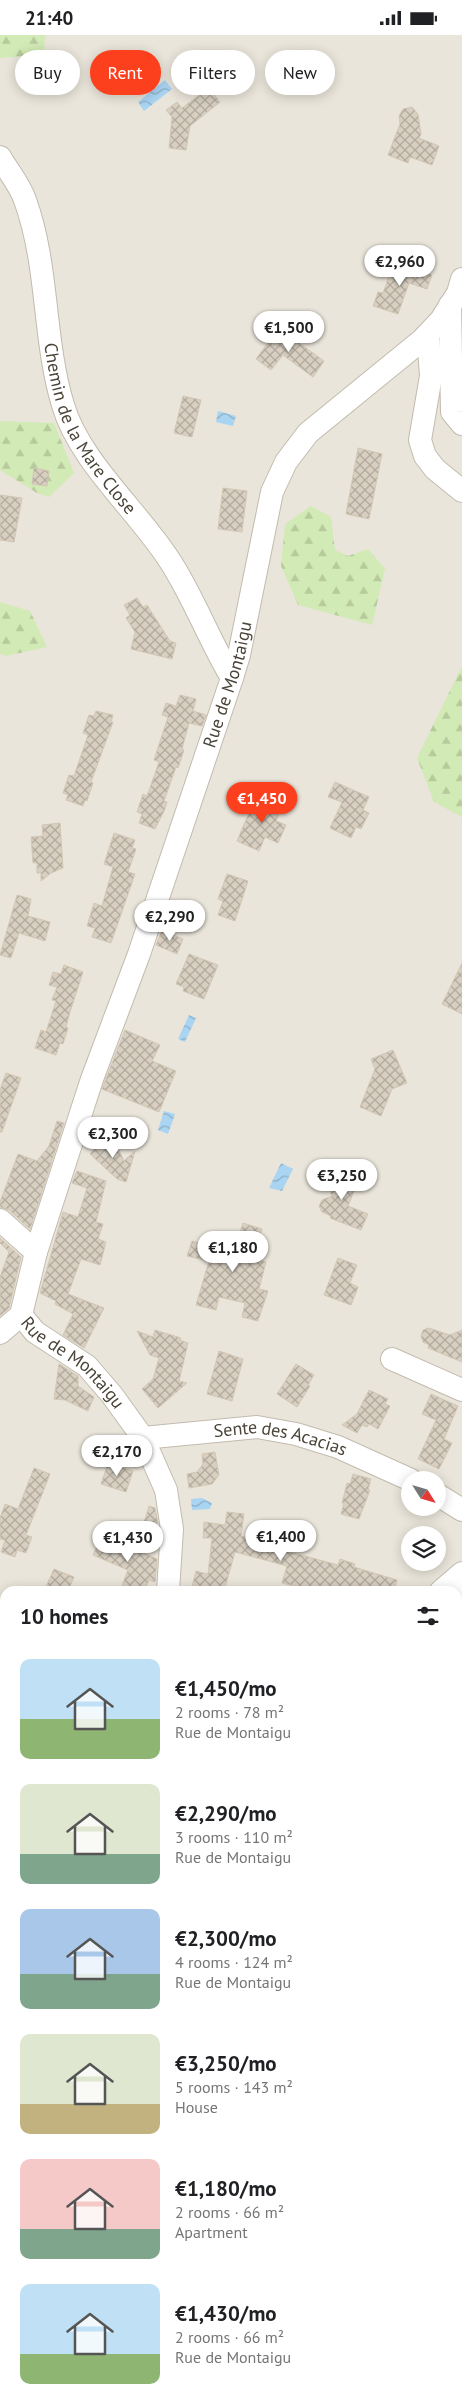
<!DOCTYPE html>
<html lang="en">
<head>
<meta charset="utf-8">
<style>
  :root { --surface:#fff; --page:#f2f2f2; --text:#202124; --muted:#757577; --accent:#fc3f1d }
  body { margin:0; font-family:"PT Sans",sans-serif; background:var(--page); color:var(--text); height:100vh; display:flex; flex-direction:column; font-size:19px; white-space:nowrap }
  * { box-sizing:border-box; margin:0 }
  p { font-size:16px; color:var(--muted) }
  .icon { flex:none; width:28px; height:28px; fill:none; stroke:currentColor; stroke-width:2; stroke-linecap:round; stroke-linejoin:round }
  .map { position:relative; flex:1; overflow:hidden }
  .panel { position:absolute; left:0px; top:1551px; width:462px; height:821px; display:flex; flex-direction:column; background:var(--surface); border-radius:15px 15px 0 0; box-shadow:0 2px 12px #0003 }
  .panel>* { flex:none }
  .hud { position:absolute; left:15px; top:15px; width:432px; height:45px; display:flex; gap:10px }
  .needle { width:32px; rotate:127deg }
  .controls { position:absolute; left:401px; top:1436px; display:grid; gap:10px }
  .controls a { display:grid; place-items:center; width:45px; height:45px; border-radius:50%; background:var(--surface); box-shadow:0 2px 12px #0003; font-size:25px }
  .price { position:absolute; translate:-50% -42px; padding:0 11px; border-radius:18px; background:#fff; color:#222; font-size:16px; line-height:32px; filter:drop-shadow(0 1px 2px #0008) }
  .price::after { content:''; position:absolute; left:50%; top:30px; width:15px; height:11px; margin-left:-8px; background:inherit; clip-path:polygon(0 0,100% 0,50% 100%) }
  .price.active { background:var(--accent); color:#fff }
  ul { padding:0; list-style:none }
  li { display:flex; align-items:center; gap:15px; height:125px; padding:0 20px }
  li span { display:grid; place-items:center; flex:none; width:140px; height:100px; border-radius:10px; color:#555 }
  li>.icon { margin-inline-start:auto }
  span .icon { width:60px; height:60px; fill:#fffc; stroke-width:1 }
  li b { font-size:21px }
  h2 { display:flex; justify-content:space-between; align-items:center; height:60px; padding:0 20px; font-size:21px }
  .tag { padding:0 18px; border-radius:22px; background:var(--surface); box-shadow:0 2px 12px #0003; font-size:18px; line-height:45px }
  .tag.active { background:var(--accent); color:#fff }
  .status { display:flex; justify-content:space-between; align-items:center; height:35px; padding:0 25px; background:var(--surface); direction:ltr }
  .status svg { height:14px; fill:currentColor }
  .map>svg:first-child { display:block }
</style>
</head>
<body>
<div class="status"><b>21:40</b><svg viewBox="0 0 49 12"><path d="M0 12V9h3v3zM5 12V6h3v6zM10 12V3h3v9zM15 12V0h3v12zM26 1h20v11H26zM47 4h2v5h-2z"/></svg></div>
<div class="map">
<svg width="462" height="2372" viewBox="0 0 462 2372">
  <defs>
    <pattern id="forest-firs" width="22" height="20" patternUnits="userSpaceOnUse" patternTransform="scale(1.25)"><rect width="22" height="20" fill="#d2eab5"/><path d="M5 1l3.5 6h-7zM16 11l3.5 6h-7z" fill="#b6ca9c"/></pattern>
    <pattern id="water-waves" width="16" height="10" patternUnits="userSpaceOnUse" patternTransform="scale(1.25)"><rect width="16" height="10" fill="#a9d4f2"/><path d="M0 5q4-4 8 0t8 0" fill="none" stroke="#8caec5"/></pattern>
    <pattern id="building-cross-hatch" width="8" height="8" patternUnits="userSpaceOnUse" patternTransform="scale(1.25)"><rect width="8" height="8" fill="#d8cfc1"/><path d="M0 0l8 8M0 8l8-8" fill="none" stroke="#b1aa9e"/></pattern>
  </defs>
  <rect width="100%" height="100%" fill="#f6f3ec"/>
  <path fill="#eae5da" fill-rule="evenodd" d="M0 0H462V2372H0ZM410 1445H438V1472H410ZM410 1500H438V1528H410ZM5 1556H458V2368H5Z"/>
  <g fill="url(#forest-firs)">
    <polygon points="0,0 45,0 44,20 0,23"/>
    <polygon points="0,386 54,388 74,438 49,462 37,458 0,435"/>
    <polygon points="311,471 331,482 335,515 348,521 368,514 385,534 372,590 298,570 281,531 285,489"/>
    <polygon points="0,567 30,576 47,612 6,621 0,619"/>
    <polygon points="461,633 462,633 462,782 434,767 417,723"/>
    <polygon points="0,1893 5,1896 5,1938 0,1937"/>
  </g>
  <g fill="url(#water-waves)">
    <polygon points="165,45 172,54 144,76 138,67"/>
    <polygon points="218,376 236,381 233,391 216,387"/>
    <polygon points="189,980 196,983 185,1007 178,1004"/>
    <polygon points="164,1076 175,1079 168,1099 158,1095"/>
    <polygon points="281,1128 293,1134 282,1156 269,1153"/>
    <polygon points="202,1463 212,1468 210,1474 192,1475 191,1464"/>
  </g>
  <g fill="url(#building-cross-hatch)" stroke="#d3c7b4">
    <polygon points="209,53 220,67 190,91 186,115 169,113 172,82 166,75 177,67 182,73"/>
    <polygon points="412,72 418,79 421,99 419,103 439,111 432,130 410,122 408,128 388,120 400,89 399,81 403,74"/>
    <polygon points="394,227 432,240 427,254 409,248 398,279 373,271 378,257 383,258"/>
    <polygon points="281,290 296,302 295,305 324,326 313,342 283,320 271,335 256,324"/>
    <polygon points="183,361 201,365 192,402 174,398"/>
    <polygon points="358,413 382,419 369,484 346,479"/>
    <polygon points="34,433 49,436 47,451 32,449"/>
    <polygon points="223,453 247,456 242,497 218,494"/>
    <polygon points="0,460 22,463 14,507 0,505"/>
    <polygon points="137,563 143,572 147,570 170,606 176,608 172,624 131,614 135,597 126,583 130,580 124,570"/>
    <polygon points="180,660 196,664 193,676 206,680 202,691 189,688 182,714 184,715 178,733 176,732 164,766 167,767 165,774 155,794 139,788 142,779 137,777 143,759 147,761 159,727 154,725 168,682 162,680 166,668 176,671"/>
    <polygon points="96,676 113,680 111,687 113,687 91,747 93,748 87,766 85,765 83,771 66,765 68,760 63,758 69,740 74,741 88,700 83,698 89,680 94,681"/>
    <polygon points="335,747 369,762 363,775 369,778 361,794 356,792 351,803 330,793 342,767 328,762"/>
    <polygon points="257,759 280,769 281,774 276,786 286,790 278,808 265,802 259,816 237,806"/>
    <polygon points="60,788 63,833 51,838 41,846 41,838 37,838 37,828 33,828 31,802 43,801 42,790"/>
    <polygon points="114,798 135,805 132,813 136,814 128,837 135,839 111,908 92,902 95,893 87,891 94,868 102,871 113,832 104,829"/>
    <polygon points="227,839 248,846 235,886 218,880 223,866 218,864"/>
    <polygon points="17,860 31,864 28,881 50,887 45,906 19,898 11,923 0,920"/>
    <polygon points="162,895 183,904 177,919 156,910"/>
    <polygon points="189,919 218,930 204,964 183,956 184,952 176,949"/>
    <polygon points="462,928 462,979 442,969"/>
    <polygon points="64,930 83,937 70,977 66,992 68,993 63,1009 60,1008 56,1020 35,1013 41,995 46,997 56,966 52,965 57,952 49,950 53,937 61,939"/>
    <polygon points="125,995 160,1010 152,1026 176,1036 159,1077 102,1054"/>
    <polygon points="393,1015 407,1048 392,1054 381,1081 360,1072 375,1034 371,1024"/>
    <polygon points="6,1038 21,1043 2,1097 0,1097 0,1055"/>
    <polygon points="57,1086 64,1088 30,1194 9,1175 0,1172 0,1167 18,1119 37,1126 49,1111"/>
    <polygon points="109,1103 114,1105 124,1126 135,1116 126,1147 117,1144 90,1119 102,1105"/>
    <polygon points="77,1136 106,1146 96,1187 103,1189 98,1204 106,1207 100,1230 81,1224 68,1259 104,1273 84,1313 63,1300 73,1279 55,1269 56,1266 40,1258 63,1177 78,1182 87,1153 72,1148"/>
    <polygon points="335,1136 358,1147 348,1171 368,1179 361,1195 330,1183 331,1181 322,1177 319,1171 322,1165 332,1161 326,1146 329,1138"/>
    <polygon points="243,1188 262,1194 253,1223 266,1227 259,1254 268,1256 258,1286 242,1282 245,1268 219,1262 216,1275 196,1270 209,1226 187,1221 192,1206 212,1212 213,1209 234,1215"/>
    <polygon points="0,1203 21,1222 9,1273 0,1281 0,1242 9,1217 0,1208"/>
    <polygon points="338,1223 357,1230 350,1248 358,1252 351,1270 324,1260"/>
    <polygon points="429,1293 450,1300 462,1295 462,1327 428,1313 429,1310 423,1307 421,1301 423,1295"/>
    <polygon points="155,1295 181,1303 180,1305 188,1308 179,1346 187,1348 158,1373 142,1354 153,1344 159,1323 150,1320 137,1296 153,1302"/>
    <polygon points="219,1316 243,1324 232,1366 207,1359"/>
    <polygon points="59,1329 78,1341 78,1351 94,1362 88,1376 65,1365 54,1364"/>
    <polygon points="296,1329 314,1340 308,1350 310,1351 297,1372 277,1359"/>
    <polygon points="369,1355 388,1364 385,1369 390,1371 378,1394 369,1389 367,1392 362,1390 357,1398 342,1390 357,1379"/>
    <polygon points="431,1359 458,1371 444,1404 452,1408 439,1434 418,1424 436,1385 422,1379"/>
    <polygon points="215,1417 219,1440 212,1449 189,1453 187,1439 197,1437 203,1429 202,1419"/>
    <polygon points="108,1428 133,1436 126,1457 101,1449"/>
    <polygon points="34,1433 50,1439 26,1500 32,1502 26,1518 17,1515 15,1522 1,1517 5,1505 0,1504 0,1483 5,1469 18,1474"/>
    <polygon points="353,1439 371,1444 368,1455 370,1455 359,1484 341,1479 344,1468 342,1468 347,1448 350,1449"/>
    <polygon points="149,1471 155,1473 158,1488 142,1494"/>
    <polygon points="227,1477 244,1479 241,1501 265,1507 271,1487 286,1491 279,1514 338,1530 340,1524 355,1529 354,1532 397,1545 394,1556 315,1556 282,1548 287,1531 235,1517 224,1556 209,1556 192,1552 196,1536 208,1539 212,1503 203,1503 204,1487 225,1490"/>
    <polygon points="102,1500 157,1524 155,1547 149,1545 144,1556 120,1556 128,1535 93,1520"/>
    <polygon points="54,1534 74,1542 68,1556 44,1556"/>
  </g>
  <g fill="none" stroke-linecap="round" stroke-linejoin="round">
    <g stroke="#c2bbae" stroke-width="24">
      <g id="minor">
        <path id="s1" d="M0 122C8 136 20 150 25 165 49 231 43 305 63 370 79 426 139 477 170 526 194 563 209 605 232 643"/>
        <polyline points="450,270 452,377 462,389"/>
        <polyline points="428,299 431,341 420,405 425,421 435,434 462,456"/>
        <polyline points="0,1185 36,1217"/>
        <path id="s2" d="M21 1280 36 1217 92 1044 139 919 232 643 239 620 272 457 286 427 308 398 422 305 441 285 458 258 462 244"/>
        <path id="s3" d="M21 1280 35 1297 87 1331 112 1360 143 1403 166 1455 172 1494 168 1556"/>
        <polyline points="0,1298 21,1280"/>
        <polyline points="392,1324 462,1355"/>
        <path id="s4" d="M143 1403 257 1392 296 1399 338 1412 411 1445"/>
        <polyline points="438,1460 462,1475"/>
        <polyline points="441,1556 462,1538"/>
        <polyline points="458,1563 462,1572"/>
        <polyline points="458,1743 462,1741"/>
        <polyline points="458,1887 462,1886"/>
        <polyline points="0,2039 5,2042"/>
        <polyline points="458,2177 462,2178"/>
        <polyline points="127,2368 128,2372"/>
      </g>
    </g>
    <use href="#minor" stroke="#fff" stroke-width="22"/>
  </g>
  <g text-anchor="middle" stroke-width="4.5" stroke-linejoin="round" paint-order="stroke">
    <g font-size="18" fill="#4b4439" stroke="#fff">
      <text dy="6" stroke="none"><textPath href="#s1" startOffset="291">Chemin de la Mare Close</textPath></text>
      <text dy="6" stroke="none"><textPath href="#s2" startOffset="664">Rue de Montaigu</textPath></text>
      <text dy="6" stroke="none"><textPath href="#s3" startOffset="71">Rue de Montaigu</textPath></text>
      <text dy="6" stroke="none"><textPath href="#s4" startOffset="139">Sente des Acacias</textPath></text>
    </g>
  </g>
</svg>
<div class="controls">
<a><svg class="needle" viewBox="-14 -14 28 28"><path d="M0-13l5 13h-10z" fill="#e53935"/><path d="M0 13l5-13h-10z" fill="#757577"/></svg></a>
<a><svg class="icon" aria-label="layers" viewBox="0 0 24 24"><path d="M12 4l9 5-9 5-9-5zM3 14l9 5 9-5"/></svg></a>
</div>
<b class="price" style="left:400px;top:252px">€2,960</b>
<b class="price" style="left:289px;top:318px">€1,500</b>
<b class="price active" style="left:262px;top:789px">€1,450</b>
<b class="price" style="left:170px;top:907px">€2,290</b>
<b class="price" style="left:113px;top:1124px">€2,300</b>
<b class="price" style="left:342px;top:1166px">€3,250</b>
<b class="price" style="left:233px;top:1238px">€1,180</b>
<b class="price" style="left:117px;top:1442px">€2,170</b>
<b class="price" style="left:281px;top:1527px">€1,400</b>
<b class="price" style="left:128px;top:1528px">€1,430</b>
<div class="hud">
<a class="tag">Buy</a>
<a class="tag active">Rent</a>
<a class="tag">Filters</a>
<a class="tag">New</a>
</div>
<section class="panel">
<h2>10 homes<svg class="icon" aria-label="filters" viewBox="0 0 24 24"><path d="M4 7h16M4 17h16"/><circle cx="9" cy="7" r="2"/><circle cx="15" cy="17" r="2"/></svg></h2>
<ul>
<li><span style="background:linear-gradient(#bfe0f5 60%,#8fb573 0)"><svg class="icon" aria-label="home" viewBox="0 0 24 24"><path d="M3 11l9-7 9 7M6 9v11h12V9"/></svg></span><div><b>€1,450/mo</b><p>2 rooms · 78 m²</p><p>Rue de Montaigu</p></div></li>
<li><span style="background:linear-gradient(#dfe7d0 70%,#7fa58c 0)"><svg class="icon" aria-label="home" viewBox="0 0 24 24"><path d="M3 11l9-7 9 7M6 9v11h12V9"/></svg></span><div><b>€2,290/mo</b><p>3 rooms · 110 m²</p><p>Rue de Montaigu</p></div></li>
<li><span style="background:linear-gradient(#a9c7e8 65%,#7fa58c 0)"><svg class="icon" aria-label="home" viewBox="0 0 24 24"><path d="M3 11l9-7 9 7M6 9v11h12V9"/></svg></span><div><b>€2,300/mo</b><p>4 rooms · 124 m²</p><p>Rue de Montaigu</p></div></li>
<li><span style="background:linear-gradient(#dfe7d0 70%,#c2b280 0)"><svg class="icon" aria-label="home" viewBox="0 0 24 24"><path d="M3 11l9-7 9 7M6 9v11h12V9"/></svg></span><div><b>€3,250/mo</b><p>5 rooms · 143 m²</p><p>House</p></div></li>
<li><span style="background:linear-gradient(#f6c9c9 70%,#7fa58c 0)"><svg class="icon" aria-label="home" viewBox="0 0 24 24"><path d="M3 11l9-7 9 7M6 9v11h12V9"/></svg></span><div><b>€1,180/mo</b><p>2 rooms · 66 m²</p><p>Apartment</p></div></li>
<li><span style="background:linear-gradient(#bfe0f5 70%,#8fb573 0)"><svg class="icon" aria-label="home" viewBox="0 0 24 24"><path d="M3 11l9-7 9 7M6 9v11h12V9"/></svg></span><div><b>€1,430/mo</b><p>2 rooms · 66 m²</p><p>Rue de Montaigu</p></div></li>
</ul>
</section>
</div>
</body>
</html>
